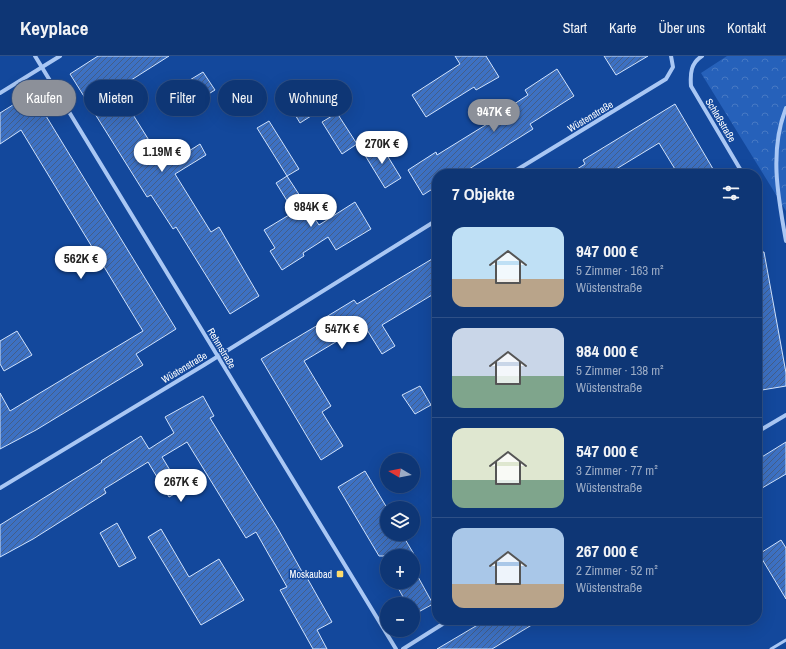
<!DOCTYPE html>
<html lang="de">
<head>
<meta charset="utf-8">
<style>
  :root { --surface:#0e3675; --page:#1c417d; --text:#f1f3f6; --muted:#9babc5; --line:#2e5087; --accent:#8c9099 }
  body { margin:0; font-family:"Archivo Narrow",sans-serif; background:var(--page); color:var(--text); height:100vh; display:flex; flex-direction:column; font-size:15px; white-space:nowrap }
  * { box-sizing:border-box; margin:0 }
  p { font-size:13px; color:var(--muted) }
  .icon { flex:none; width:22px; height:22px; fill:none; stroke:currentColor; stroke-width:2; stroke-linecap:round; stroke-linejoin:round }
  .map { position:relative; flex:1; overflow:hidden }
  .details { position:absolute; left:432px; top:113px; width:330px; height:456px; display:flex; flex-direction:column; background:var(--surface); border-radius:16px; box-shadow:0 4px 16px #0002,0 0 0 1px var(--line) }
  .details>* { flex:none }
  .top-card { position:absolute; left:12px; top:24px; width:360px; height:36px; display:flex; gap:8px }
  .needle { width:26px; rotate:280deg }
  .tools { position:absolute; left:380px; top:397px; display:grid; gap:8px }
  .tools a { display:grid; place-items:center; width:40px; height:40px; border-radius:50%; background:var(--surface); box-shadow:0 4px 16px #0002,0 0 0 1px var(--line); font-size:20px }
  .price { position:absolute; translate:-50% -34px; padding:0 9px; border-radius:14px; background:#fff; color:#222; font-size:13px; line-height:26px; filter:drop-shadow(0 1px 2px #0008) }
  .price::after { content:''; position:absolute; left:50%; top:24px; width:12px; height:9px; margin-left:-6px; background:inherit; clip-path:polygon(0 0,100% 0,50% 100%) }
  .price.on { background:var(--accent); color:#fff }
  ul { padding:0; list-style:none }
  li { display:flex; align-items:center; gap:12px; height:100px; padding:0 20px }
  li+li { border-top:1px solid var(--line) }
  li span { display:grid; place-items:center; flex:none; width:112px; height:80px; border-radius:12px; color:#555 }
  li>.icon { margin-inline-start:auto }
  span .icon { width:48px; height:48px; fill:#fffc; stroke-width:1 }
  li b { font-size:17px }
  h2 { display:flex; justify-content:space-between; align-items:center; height:48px; padding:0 20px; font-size:17px }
  .tag { padding:0 14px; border-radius:18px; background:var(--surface); box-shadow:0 4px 16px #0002,0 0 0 1px var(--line); font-size:14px; line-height:36px }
  .tag.on { background:var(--accent); color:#fff }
  header { display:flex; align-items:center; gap:24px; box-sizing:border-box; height:56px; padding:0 20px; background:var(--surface); border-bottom:1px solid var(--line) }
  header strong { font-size:19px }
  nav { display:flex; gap:22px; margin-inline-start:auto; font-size:14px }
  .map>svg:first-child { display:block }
</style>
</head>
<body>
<header>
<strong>Keyplace</strong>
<nav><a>Start</a><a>Karte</a><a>Über uns</a><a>Kontakt</a></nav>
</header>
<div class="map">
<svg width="786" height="593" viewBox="0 0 786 593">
  <defs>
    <pattern id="forest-crowns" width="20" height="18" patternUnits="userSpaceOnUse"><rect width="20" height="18" fill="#2661ba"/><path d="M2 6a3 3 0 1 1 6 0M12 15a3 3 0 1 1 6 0" fill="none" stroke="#4779c4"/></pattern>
    <pattern id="building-hatch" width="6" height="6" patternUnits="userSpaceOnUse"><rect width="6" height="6" fill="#3d71c3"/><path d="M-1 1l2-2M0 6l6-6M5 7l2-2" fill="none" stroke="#445e88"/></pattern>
  </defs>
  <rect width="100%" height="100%" fill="#13489c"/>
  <polygon fill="url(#forest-crowns)" points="727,0 786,0 786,155 701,17"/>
  <g fill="url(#building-hatch)" stroke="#d1e3fd">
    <polygon points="98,0 169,0 117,33 165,110 200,88 206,99 175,118 211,176 219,171 259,240 230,258 176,171 173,173 151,139 147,141 70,18"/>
    <polygon points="455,0 486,0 499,21 476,34 474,31 426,61 412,39 460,8"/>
    <polygon points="604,0 648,0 616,19"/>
    <polygon points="557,13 574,40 530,68 533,73 461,118 437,118 437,130 423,139 408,114 436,96 437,99 492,65 491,63 528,39 525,34"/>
    <polygon points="203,16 215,34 186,52 175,33"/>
    <polygon points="32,37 176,273 136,298 143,309 36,374 0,393 0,337 10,355 143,275 21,74 0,88 0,57"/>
    <polygon points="302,45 311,60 300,67 291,52"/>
    <polygon points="675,48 716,118 678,118 659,87 608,118 569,118 585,108 583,104"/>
    <polygon points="337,57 357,88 342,98 322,66"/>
    <polygon points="269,65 299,113 287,120 257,72"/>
    <polygon points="379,86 401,122 385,132 363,96"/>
    <polygon points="287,120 319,169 355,146 371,173 336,194 328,181 303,197 304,200 282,214 270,195 275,192 264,174 294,156 276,127"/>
    <polygon points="757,196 764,196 786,317 786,330 762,334 757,302"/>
    <polygon points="437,200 437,236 382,269 395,290 382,298 364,269 304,305 331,350 322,356 343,390 321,404 261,303 328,263 326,261 354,244 357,248"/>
    <polygon points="17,275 32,299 4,315 0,308 0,285"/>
    <polygon points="420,330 431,349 415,358 402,339"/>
    <polygon points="203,340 214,360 210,362 278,473 305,521 306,520 332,566 317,574 327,593 313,593 280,534 287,531 256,476 246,482 187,386 162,401 182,434 169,441 148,406 104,433 106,437 33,483 0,501 0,469 102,406 101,405 141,380 149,393 174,377 165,361"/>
    <polygon points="786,386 786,418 757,435 757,404"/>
    <polygon points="365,415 387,452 387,478 402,478 415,500 379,500 338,431"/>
    <polygon points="117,467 136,502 119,511 100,477"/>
    <polygon points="161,473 189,521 219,503 244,544 201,569 148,481"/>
    <polygon points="781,484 786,492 786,543 759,498"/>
    <polygon points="417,519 433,548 413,559 413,548 407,548 397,530 404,526 413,526 413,521"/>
    <polygon points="486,564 540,564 492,593 437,593"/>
  </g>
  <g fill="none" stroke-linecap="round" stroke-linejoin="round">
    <polyline stroke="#a9c7f4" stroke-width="3" points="771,593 786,584"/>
    <g stroke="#a9c7f4" stroke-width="4">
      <polyline points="35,0 396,593"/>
      <path d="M702 0C691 7 690 17 691 30L743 118"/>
      <polyline points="0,37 60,0"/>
      <path d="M786 52C769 95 778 141 786 185"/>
      <polyline points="510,118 666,23 673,11 671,0"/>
      <polyline points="757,376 786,359"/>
      <polyline points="0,432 204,309 437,164"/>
      <polyline points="403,593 449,564"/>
    </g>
  </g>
  <rect fill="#ffdc6c" stroke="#13489c" stroke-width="1.5" x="336" y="514" width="8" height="8" rx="2"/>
  <g text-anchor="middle" stroke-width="3" stroke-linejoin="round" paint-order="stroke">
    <g font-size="10" fill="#fff" stroke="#13489c">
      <text transform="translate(590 60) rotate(-31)" y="4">Wüstenstraße</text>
      <text transform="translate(721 64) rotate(59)" y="4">Schloßstraße</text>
      <text transform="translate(222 292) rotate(59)" y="4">Rehmstraße</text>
      <text transform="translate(184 311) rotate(-31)" y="4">Wüstenstraße</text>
    </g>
    <g font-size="10" fill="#fff" stroke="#13489c" text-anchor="end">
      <text x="332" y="522">Moskaubad</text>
    </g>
  </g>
</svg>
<div class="tools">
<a><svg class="needle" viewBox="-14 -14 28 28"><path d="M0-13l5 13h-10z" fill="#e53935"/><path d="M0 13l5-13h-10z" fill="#9babc5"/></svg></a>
<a><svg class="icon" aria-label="layers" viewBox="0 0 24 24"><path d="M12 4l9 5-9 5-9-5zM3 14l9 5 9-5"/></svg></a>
<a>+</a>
<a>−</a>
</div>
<b class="price on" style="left:494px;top:77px">947K €</b>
<b class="price" style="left:382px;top:109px">270K €</b>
<b class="price" style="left:162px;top:117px">1.19M €</b>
<b class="price" style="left:311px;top:172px">984K €</b>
<b class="price" style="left:81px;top:224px">562K €</b>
<b class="price" style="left:342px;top:294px">547K €</b>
<b class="price" style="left:181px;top:447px">267K €</b>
<div class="top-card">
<a class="tag on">Kaufen</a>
<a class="tag">Mieten</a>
<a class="tag">Filter</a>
<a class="tag">Neu</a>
<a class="tag">Wohnung</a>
</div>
<section class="details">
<h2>7 Objekte<svg class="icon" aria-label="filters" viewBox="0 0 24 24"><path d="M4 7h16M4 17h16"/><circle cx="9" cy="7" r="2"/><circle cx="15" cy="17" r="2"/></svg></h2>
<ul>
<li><span style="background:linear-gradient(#bfe0f5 65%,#b9a48a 0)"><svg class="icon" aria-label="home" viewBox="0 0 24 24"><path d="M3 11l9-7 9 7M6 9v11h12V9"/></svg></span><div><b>947 000 €</b><p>5 Zimmer · 163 m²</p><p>Wüstenstraße</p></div></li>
<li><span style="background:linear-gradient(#c9d6e8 60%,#7fa58c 0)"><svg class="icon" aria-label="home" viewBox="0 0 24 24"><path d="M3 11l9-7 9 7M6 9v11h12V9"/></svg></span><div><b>984 000 €</b><p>5 Zimmer · 138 m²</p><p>Wüstenstraße</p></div></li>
<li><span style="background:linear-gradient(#dfe7d0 65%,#7fa58c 0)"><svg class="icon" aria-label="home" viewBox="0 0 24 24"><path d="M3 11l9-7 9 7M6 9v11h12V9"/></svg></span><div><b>547 000 €</b><p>3 Zimmer · 77 m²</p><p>Wüstenstraße</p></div></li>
<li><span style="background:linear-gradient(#a9c7e8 70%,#b9a48a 0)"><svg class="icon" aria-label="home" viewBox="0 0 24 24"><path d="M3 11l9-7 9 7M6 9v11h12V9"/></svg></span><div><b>267 000 €</b><p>2 Zimmer · 52 m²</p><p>Wüstenstraße</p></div></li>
</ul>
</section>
</div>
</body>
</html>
